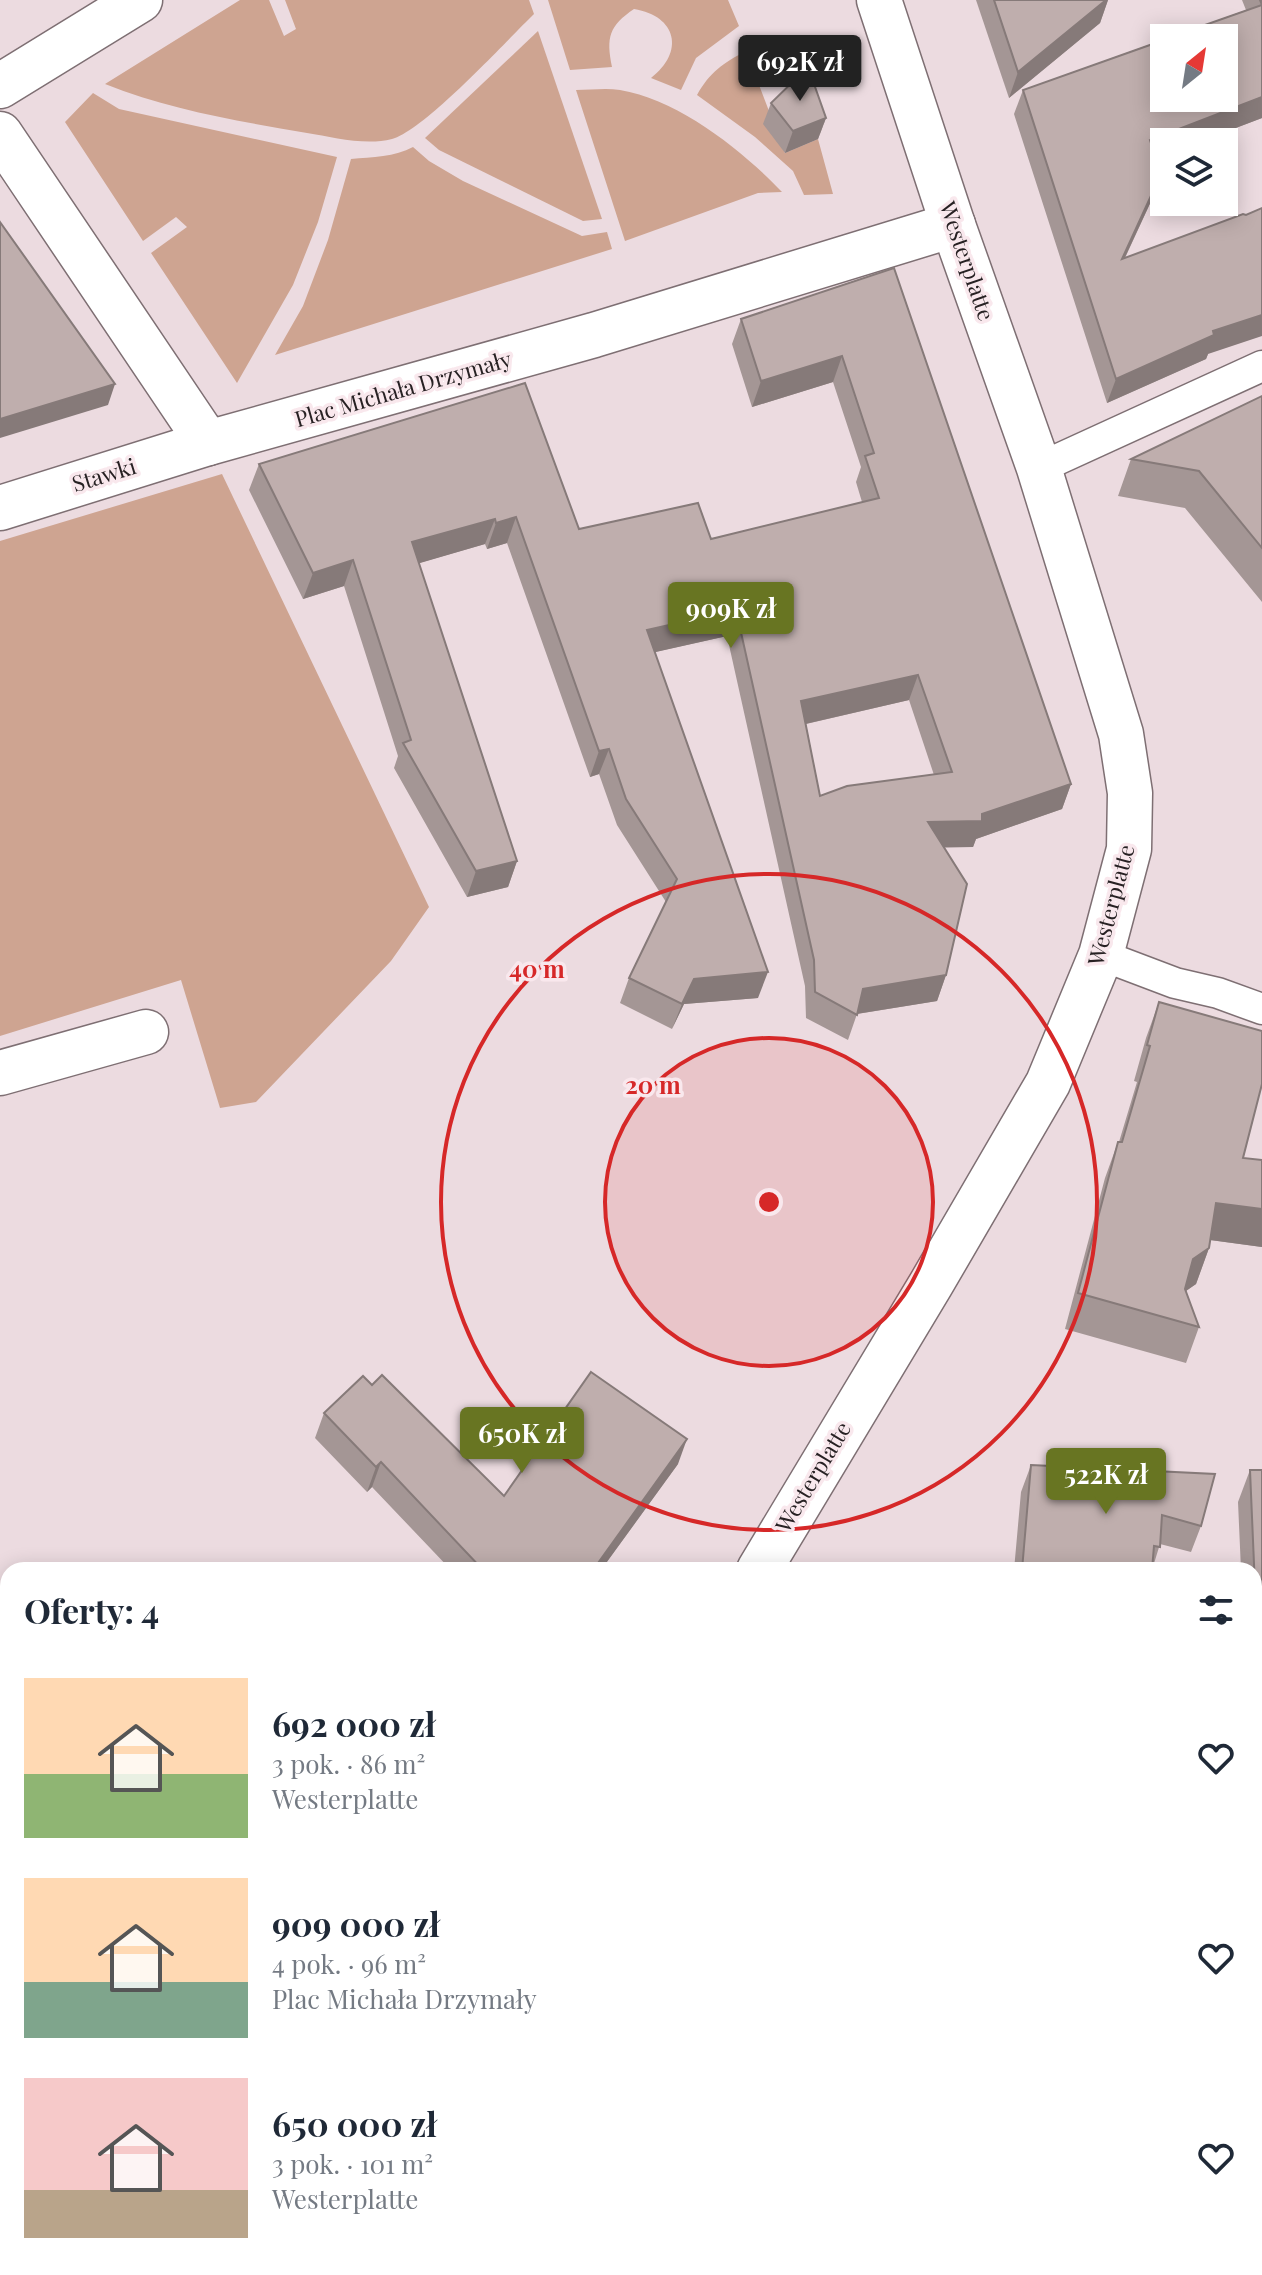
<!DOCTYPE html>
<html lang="pl">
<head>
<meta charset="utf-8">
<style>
  :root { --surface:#fff; --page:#f6f6f7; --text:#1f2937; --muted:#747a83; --accent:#687522 }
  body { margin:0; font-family:"Playfair Display",serif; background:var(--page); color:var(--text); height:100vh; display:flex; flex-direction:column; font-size:30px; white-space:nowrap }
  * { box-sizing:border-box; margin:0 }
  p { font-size:26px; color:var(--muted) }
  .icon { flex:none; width:44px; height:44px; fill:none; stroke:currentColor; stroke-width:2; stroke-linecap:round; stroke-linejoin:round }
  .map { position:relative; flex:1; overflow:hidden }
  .details { position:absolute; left:0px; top:1562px; width:1262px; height:714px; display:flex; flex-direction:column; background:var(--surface); border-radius:24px 24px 0 0; box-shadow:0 4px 20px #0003 }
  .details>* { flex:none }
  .needle { width:52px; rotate:30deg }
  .tools { position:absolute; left:1150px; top:24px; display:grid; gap:16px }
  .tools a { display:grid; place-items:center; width:88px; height:88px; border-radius:0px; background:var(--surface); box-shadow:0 4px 20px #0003; font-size:40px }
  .price { position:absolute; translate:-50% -68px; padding:0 18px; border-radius:8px; background:var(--accent); color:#fff; font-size:26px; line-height:52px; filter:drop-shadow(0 2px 4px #0008) }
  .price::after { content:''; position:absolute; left:50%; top:48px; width:24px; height:18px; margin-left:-12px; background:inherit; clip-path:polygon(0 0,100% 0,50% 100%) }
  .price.current { background:#222; color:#fff }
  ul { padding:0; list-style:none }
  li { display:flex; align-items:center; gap:24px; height:200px; padding:0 24px }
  li span { display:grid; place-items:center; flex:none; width:224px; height:160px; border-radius:0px; color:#555 }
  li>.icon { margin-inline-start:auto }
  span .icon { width:96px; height:96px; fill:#fffc; stroke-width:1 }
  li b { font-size:34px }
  h2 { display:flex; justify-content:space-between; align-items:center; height:96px; padding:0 24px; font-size:34px }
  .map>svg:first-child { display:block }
</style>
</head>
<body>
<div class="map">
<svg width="1262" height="2275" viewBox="0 0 1262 2275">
  <rect width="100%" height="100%" fill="#ecdbe0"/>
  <g fill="#cea491">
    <path d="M240 0H269L284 36 296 29 285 0H529L534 14C506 41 425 130 392 139 365 146 333 137 307 133 238 121 170 110 105 84Z"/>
    <path d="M548 0H728L739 26 696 58 681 90 651 78C685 52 677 16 634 9 609 26 606 37 612 67L570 70Z"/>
    <polygon points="538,31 602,219 583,221 439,150 425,138"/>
    <path d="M746 51 785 153 818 139 833 194 804 195 793 171 755 137 697 95C710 72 723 63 746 51Z"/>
    <path d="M576 90C590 90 606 88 620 90 679 100 742 150 782 192L758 193 625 241Z"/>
    <polygon points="93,93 119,109 337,157 318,222 293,285 237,383 151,253 187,227 176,217 143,241 65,122"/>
    <path d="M413 147 429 161 463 181 582 236 607 232 612 249 275 355 303 306 328 240 351 159C372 157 395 157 413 147Z"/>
    <polygon points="222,474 429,907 391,961 256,1102 220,1108 181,980 0,1036 0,541"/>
    <polygon points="1262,2110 1262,2275 1070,2275 1065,2268 1254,2268 1254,2112"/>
    <polygon points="389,2268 570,2268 568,2275 391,2275"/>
    <polygon points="876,2268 973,2268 978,2275 864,2275"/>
  </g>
  <polygon fill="#d4b7ec" stroke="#a08ab0" stroke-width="2" points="1262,2175 1262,2275 1088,2275 1100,2268 1254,2268 1254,2179"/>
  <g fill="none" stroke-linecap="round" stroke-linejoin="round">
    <g stroke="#7e6f73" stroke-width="33">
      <g id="lane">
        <polyline points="1039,468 1262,366"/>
        <polyline points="1101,955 1175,983 1218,993 1262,1009"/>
      </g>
    </g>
    <g stroke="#7e6f73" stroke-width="47">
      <g id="street">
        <polyline points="0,86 140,0"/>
        <polyline points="0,134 208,443 594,335 953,225"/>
        <polyline points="0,508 208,443"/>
        <polyline points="0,1073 146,1032"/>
        <polyline points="1254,2044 1262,2040"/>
        <polyline points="712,2275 735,2268"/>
      </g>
    </g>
    <g stroke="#7e6f73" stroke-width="47">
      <g id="secondary">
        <polyline points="759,1570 931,1284 1048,1083 1101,955 1129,849 1130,793 1121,734 1039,468 953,225 879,0"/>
        <polyline points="324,2275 331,2268"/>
        <polyline points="610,2275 611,2268"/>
      </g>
    </g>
    <use href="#lane" stroke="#fff" stroke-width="30"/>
    <use href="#street" stroke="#fff" stroke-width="44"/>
    <use href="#secondary" stroke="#fff" stroke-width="44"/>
  </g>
  <g fill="#a49695" fill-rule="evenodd">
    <polygon points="976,0 1108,0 1100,23 1009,98"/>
    <polygon points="1242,0 1262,0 1262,118 1156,158 1153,197 1125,258 1208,354 1206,359 1107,403 1014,114 1023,90 1246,10"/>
    <polygon points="771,103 826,118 818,139 785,153 763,124"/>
    <path d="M894 268 1071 784 1062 809 976 839 973 847H944L946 975 937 1001 857 1014 848 1040 806 1018 805 986 727 636 655 652 758 998 684 1004 672 1029 620 1003 629 978 666 902 617 825 599 774 590 777 507 543 487 549 485 544 419 563 517 861 508 887 467 897 394 768 398 756 344 586 303 599 249 490 259 464 579 529 711 539 862 502 856 482 861 467 833 382 752 407 732 344 741 319ZM909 700 934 775 820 796 806 724Z"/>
    <polygon points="1262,396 1262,602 1185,508 1118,496 1131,459"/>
    <polygon points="1159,1002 1243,1158 1262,1160 1262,1247 1210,1240 1209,1248 1196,1284 1186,1291 1199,1327 1186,1363 1065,1329 1105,1178 1118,1142 1119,1142 1137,1082 1134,1081 1146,1038"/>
    <polygon points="372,1385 504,1496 678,1464 601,1570 451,1570 372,1487 367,1492 315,1438 324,1413"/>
    <polygon points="1031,1465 1201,1526 1191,1552 1160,1544 1152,1570 1014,1570 1021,1492"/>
    <polygon points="1250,1470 1262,1690 1254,1691 1254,1570 1241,1570 1238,1502"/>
    <polygon points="0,1856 8,1861 8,2097 0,2093"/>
  </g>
  <g fill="#867a79">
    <polygon points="1106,0 1108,0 1100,23 1009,98 1018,72"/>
    <polygon points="1262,97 1262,118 1199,142 1164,142 1164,155 1142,164 1150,140"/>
    <polygon points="826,118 818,139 785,153 793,131"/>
    <polygon points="1161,174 1153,197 1113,283 1122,259"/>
    <polygon points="1262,315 1262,336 1208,354 1206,359 1107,403 1116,379 1213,331"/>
    <polygon points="842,356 833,382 752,407 761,381"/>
    <polygon points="115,384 108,405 0,438 0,419"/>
    <polygon points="516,517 507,543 487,549 496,523"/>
    <polygon points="495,519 485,544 403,568 412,542"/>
    <polygon points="353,560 344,586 303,599 313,573"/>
    <polygon points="736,610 727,636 638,656 647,630"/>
    <polygon points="918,675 909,700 792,727 801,701"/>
    <polygon points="609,749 599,774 590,777 599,751"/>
    <polygon points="1071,784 1062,809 976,839 973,847 919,848 928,822 982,814"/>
    <polygon points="517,861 508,887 467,897 476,871"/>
    <polygon points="768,972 758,998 684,1004 672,1029 682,1004 694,979"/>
    <polygon points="946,975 937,1001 856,1014 863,989"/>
    <polygon points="1216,1203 1262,1209 1262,1247 1203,1239"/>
    <polygon points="1209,1248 1196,1284 1180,1295 1193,1259"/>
    <polygon points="687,1439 678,1464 601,1570 593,1570"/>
    <polygon points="381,1462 372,1487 367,1492 376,1467"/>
    <polygon points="1258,1658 1262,1658 1262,1690 1254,1691 1254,1670"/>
    <polygon points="1262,1939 1262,1959 1254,1960 1254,1940"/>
  </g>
  <g fill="#bfaead" stroke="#867a79" stroke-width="2" fill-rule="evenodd">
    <polygon points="994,0 1106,0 1018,72"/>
    <polygon points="1260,0 1262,0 1262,97 1150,140 1161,174 1122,259 1243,214 1246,215 1262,208 1262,315 1213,331 1214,335 1116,379 1023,90 1164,40 1164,98 1224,98 1224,38 1168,38 1262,5"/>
    <polygon points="808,67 826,118 793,131 771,103"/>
    <polygon points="0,222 115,384 0,419"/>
    <path d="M894 268 1071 784 982 814V821L928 822 967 884 946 975 863 989 857 1015 815 992 814 960 736 610 647 630 768 972 694 979 682 1004 629 978 677 879 626 799 609 749 599 751 516 517 496 523 495 519 412 542 517 861 476 871 403 743 411 740 353 560 313 573 259 464 525 383 579 529 698 503 711 539 879 498 865 456 874 453 842 356 761 381 741 319ZM918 675 952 772 847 786 820 796 801 701Z"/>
    <polygon points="1262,396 1262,548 1199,471 1131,459"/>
    <polygon points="1159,1002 1262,1031 1262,1084 1243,1158 1262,1160 1262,1209 1216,1203 1209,1248 1193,1259 1185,1289 1199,1327 1078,1293 1118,1142 1122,1142 1150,1046 1147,1045"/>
    <polygon points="591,1372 687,1439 593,1570 483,1570 381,1462 376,1467 324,1413 363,1376 372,1385 382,1375 504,1496"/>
    <polygon points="1031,1465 1215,1474 1201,1526 1162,1515 1160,1547 1154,1546 1152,1570 1022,1570"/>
    <polygon points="1250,1470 1262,1470 1262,1658 1258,1658"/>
    <polygon points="1262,1766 1262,1939 1254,1940 1254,1767"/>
    <polygon points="0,1856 8,1861 8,2054 0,2049"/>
  </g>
  <circle cx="769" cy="1202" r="164" fill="#d62828" fill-opacity=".12"/>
  <g fill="none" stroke="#d62828" stroke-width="4">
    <circle cx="769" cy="1202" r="164"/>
    <circle cx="769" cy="1202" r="328"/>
  </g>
  <g text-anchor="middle" stroke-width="7" stroke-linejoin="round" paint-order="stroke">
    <g font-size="22" fill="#272123" stroke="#f9e8ed">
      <text transform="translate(967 261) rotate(71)" y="8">Westerplatte</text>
      <text transform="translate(403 389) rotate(-16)" y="8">Plac Michała Drzymały</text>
      <text transform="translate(104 475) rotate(-17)" y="8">Stawki</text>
      <text transform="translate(1111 905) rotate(-75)" y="8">Westerplatte</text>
      <text transform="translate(813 1477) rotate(-59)" y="8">Westerplatte</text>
    </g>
  </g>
  <circle cx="769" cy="1202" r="12" fill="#d62828" stroke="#f9e8ed" stroke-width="4"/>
  <g font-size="24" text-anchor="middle" font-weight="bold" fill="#d62828" stroke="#f9e8ed" stroke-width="7" stroke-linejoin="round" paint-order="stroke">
    <text x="537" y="978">40 m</text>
    <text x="653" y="1094">20 m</text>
  </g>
</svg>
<div class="tools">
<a><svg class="needle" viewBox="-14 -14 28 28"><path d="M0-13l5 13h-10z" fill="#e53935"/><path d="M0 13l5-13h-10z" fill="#747a83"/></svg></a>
<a><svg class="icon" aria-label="layers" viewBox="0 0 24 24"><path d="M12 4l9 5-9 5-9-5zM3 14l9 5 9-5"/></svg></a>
</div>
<b class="price current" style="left:800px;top:103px">692K zł</b>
<b class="price" style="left:731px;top:650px">909K zł</b>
<b class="price" style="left:522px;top:1475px">650K zł</b>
<b class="price" style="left:1106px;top:1516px">522K zł</b>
<section class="details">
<h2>Oferty: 4<svg class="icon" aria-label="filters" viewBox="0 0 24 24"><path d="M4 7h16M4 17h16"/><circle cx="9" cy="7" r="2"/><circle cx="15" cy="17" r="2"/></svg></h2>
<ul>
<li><span style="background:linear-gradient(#ffd9b3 60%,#8fb573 0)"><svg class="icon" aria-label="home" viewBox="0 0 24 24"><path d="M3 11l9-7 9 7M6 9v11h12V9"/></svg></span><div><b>692 000 zł</b><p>3 pok. · 86 m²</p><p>Westerplatte</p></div><svg class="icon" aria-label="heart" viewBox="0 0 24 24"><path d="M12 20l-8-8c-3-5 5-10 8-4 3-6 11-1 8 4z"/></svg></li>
<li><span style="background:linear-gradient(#ffd9b3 65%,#7fa58c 0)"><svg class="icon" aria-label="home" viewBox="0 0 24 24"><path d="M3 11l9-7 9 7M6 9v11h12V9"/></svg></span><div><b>909 000 zł</b><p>4 pok. · 96 m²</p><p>Plac Michała Drzymały</p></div><svg class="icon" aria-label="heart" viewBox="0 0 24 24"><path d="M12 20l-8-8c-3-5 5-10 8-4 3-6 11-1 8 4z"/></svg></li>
<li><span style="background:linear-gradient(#f6c9c9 70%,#b9a48a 0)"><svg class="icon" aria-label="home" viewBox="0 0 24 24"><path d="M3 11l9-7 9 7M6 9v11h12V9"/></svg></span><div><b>650 000 zł</b><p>3 pok. · 101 m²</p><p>Westerplatte</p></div><svg class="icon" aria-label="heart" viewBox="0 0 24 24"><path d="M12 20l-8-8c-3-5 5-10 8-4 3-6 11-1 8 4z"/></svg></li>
</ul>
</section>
</div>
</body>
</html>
